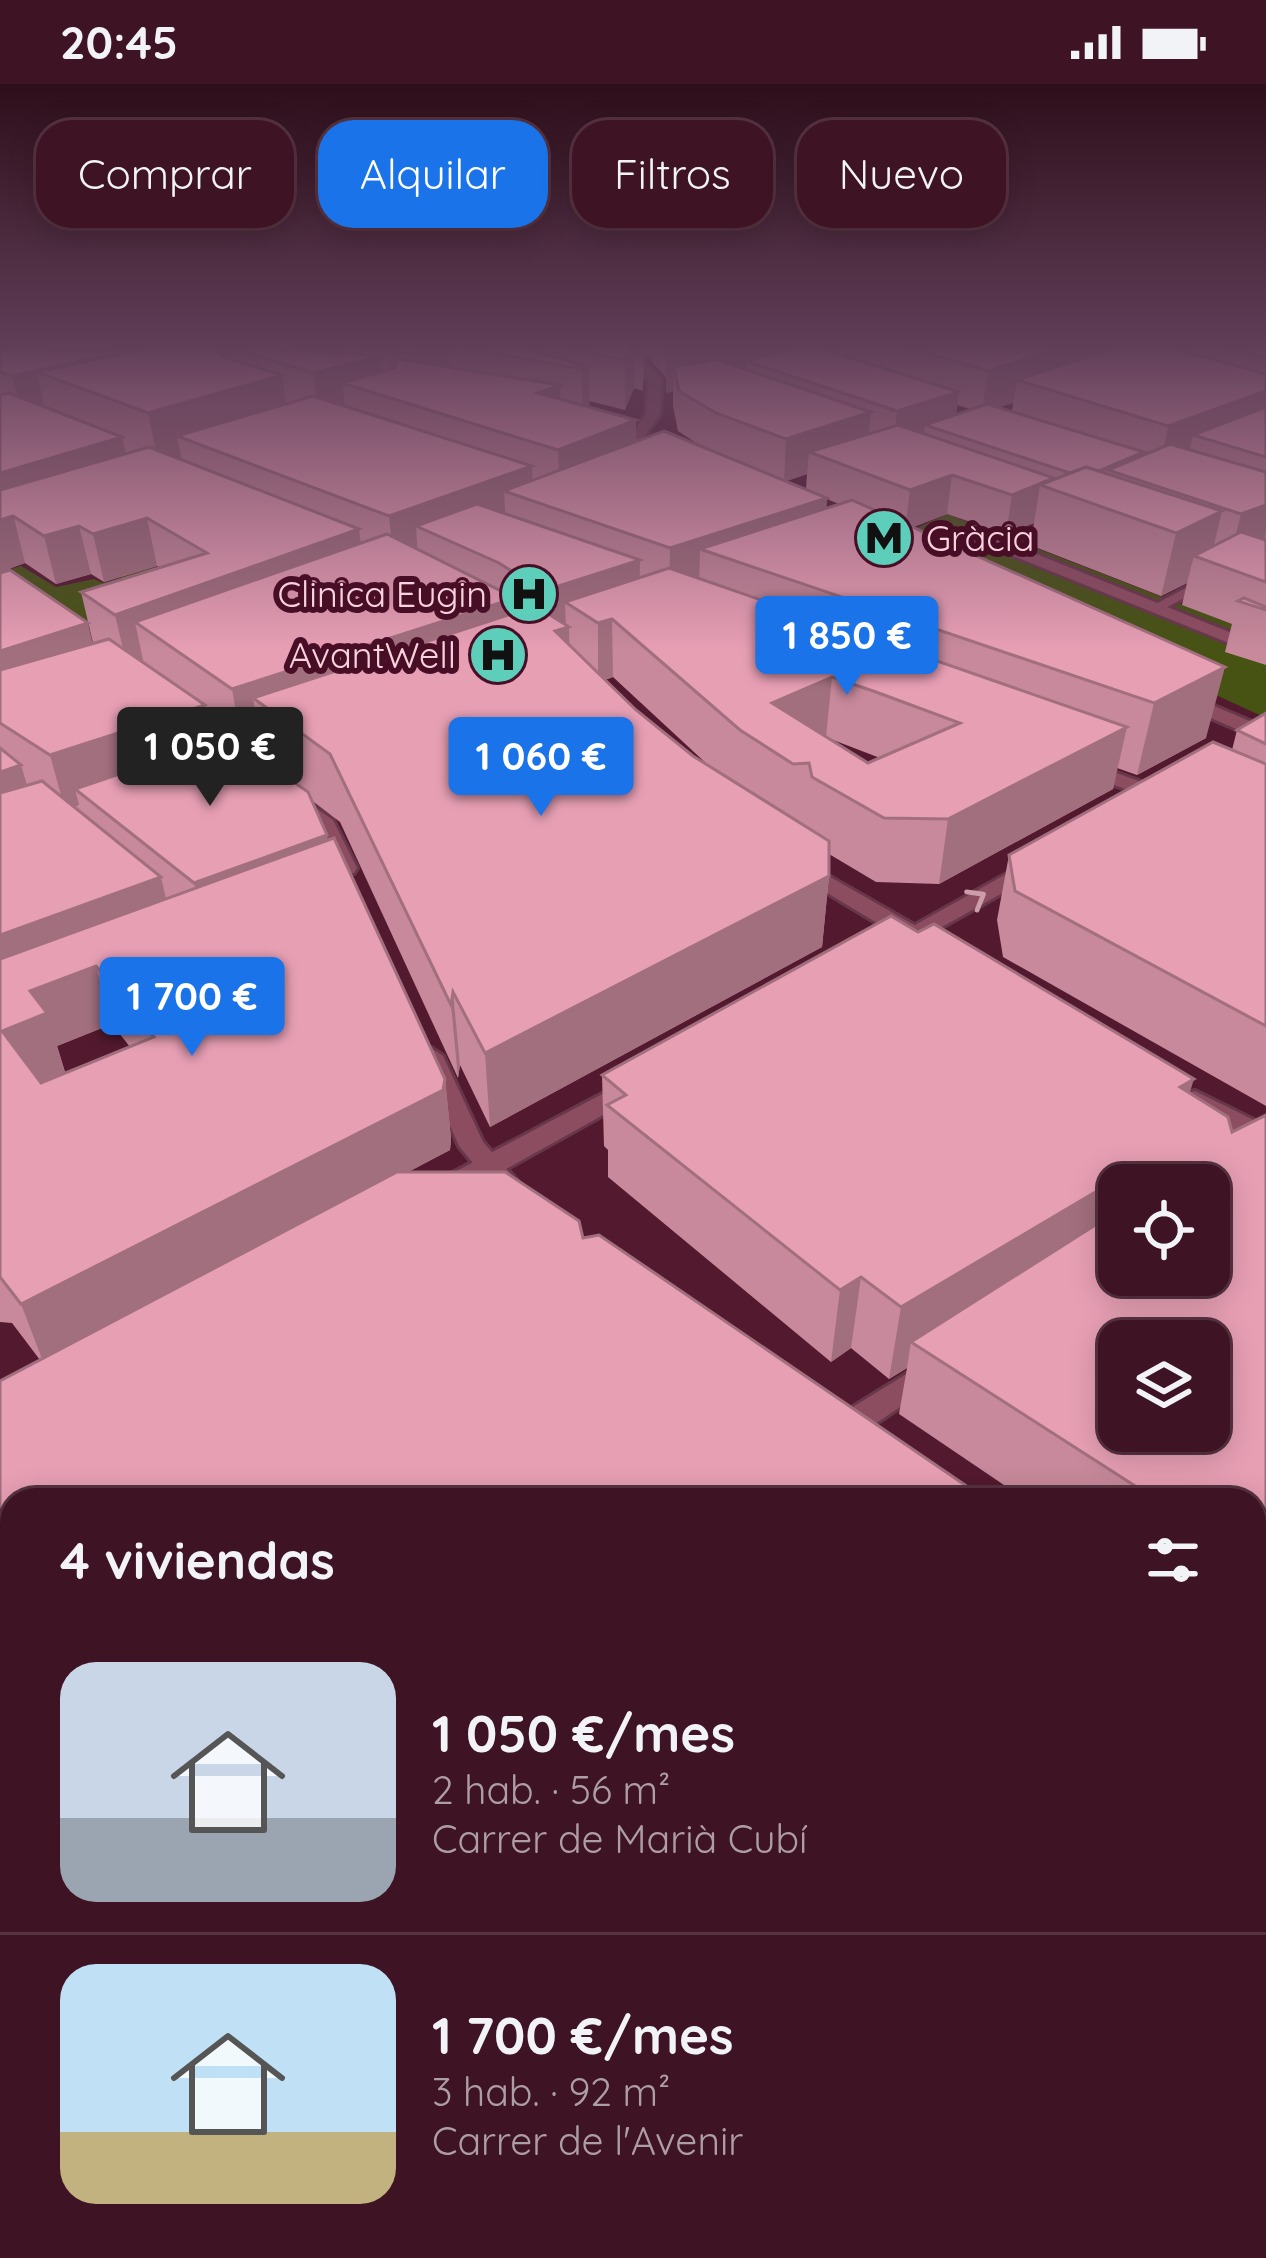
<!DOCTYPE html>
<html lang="es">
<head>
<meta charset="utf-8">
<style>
  :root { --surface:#3e1323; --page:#492030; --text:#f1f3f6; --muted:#ad9ea6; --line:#573241; --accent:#1a73e8 }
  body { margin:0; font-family:Quicksand,sans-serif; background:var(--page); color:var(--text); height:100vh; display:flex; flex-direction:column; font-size:45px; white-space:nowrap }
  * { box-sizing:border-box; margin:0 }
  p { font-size:39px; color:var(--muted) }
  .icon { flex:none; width:66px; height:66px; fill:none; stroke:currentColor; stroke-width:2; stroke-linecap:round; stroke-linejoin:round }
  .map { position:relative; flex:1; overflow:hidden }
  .side { position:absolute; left:0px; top:1404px; width:1266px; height:771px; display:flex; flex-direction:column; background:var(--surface); border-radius:36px 36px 0 0; box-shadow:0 6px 30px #0003,0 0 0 3px var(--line) }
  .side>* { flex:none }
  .top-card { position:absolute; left:36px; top:36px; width:1194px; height:108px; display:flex; gap:24px }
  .tools { position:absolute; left:1098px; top:1080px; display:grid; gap:24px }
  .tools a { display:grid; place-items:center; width:132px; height:132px; border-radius:24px; background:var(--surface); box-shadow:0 6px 30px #0003,0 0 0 3px var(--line); font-size:60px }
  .price { position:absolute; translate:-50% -102px; padding:0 27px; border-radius:12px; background:var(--accent); color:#fff; font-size:39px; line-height:78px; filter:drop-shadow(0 3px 6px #0008) }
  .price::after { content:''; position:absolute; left:50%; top:72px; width:36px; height:27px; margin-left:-18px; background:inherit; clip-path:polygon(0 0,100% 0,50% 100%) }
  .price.active { background:#222; color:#fff }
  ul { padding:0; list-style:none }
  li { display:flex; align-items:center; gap:36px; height:300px; padding:0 60px }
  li+li { border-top:3px solid var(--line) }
  li span { display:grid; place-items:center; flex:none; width:336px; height:240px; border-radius:36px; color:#555 }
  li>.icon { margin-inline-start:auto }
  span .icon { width:144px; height:144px; fill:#fffc; stroke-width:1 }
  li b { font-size:51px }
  h2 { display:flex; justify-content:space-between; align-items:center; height:144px; padding:0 60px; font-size:51px }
  .chip { padding:0 42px; border-radius:36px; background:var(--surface); box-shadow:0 6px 30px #0003,0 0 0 3px var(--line); font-size:42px; line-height:108px }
  .chip.active { background:var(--accent); color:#fff }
  .status { display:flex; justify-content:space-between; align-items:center; height:84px; padding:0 60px; background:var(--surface); direction:ltr }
  .status svg { height:33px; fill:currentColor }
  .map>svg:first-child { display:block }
</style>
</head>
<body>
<div class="status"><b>20:45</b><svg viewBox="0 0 49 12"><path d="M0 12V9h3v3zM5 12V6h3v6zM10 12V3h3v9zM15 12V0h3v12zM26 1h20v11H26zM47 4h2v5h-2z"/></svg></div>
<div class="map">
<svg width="1266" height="2174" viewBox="0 0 1266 2174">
  <rect width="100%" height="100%" fill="#53192f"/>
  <g fill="#465313">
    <polygon points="947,430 1266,553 1266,634 885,459"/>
    <polygon points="136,474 197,505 75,547 0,494 0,488 21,482 56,503 94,495 103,499 120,494"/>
  </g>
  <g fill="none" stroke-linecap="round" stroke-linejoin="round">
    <g stroke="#68374a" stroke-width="10">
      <polyline id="service" points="911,454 962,450 1001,457"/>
    </g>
    <g stroke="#68374a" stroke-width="6">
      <polygon id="pedestrian" points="1203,495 1214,498 1160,527 1148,524"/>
    </g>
    <g stroke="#68374a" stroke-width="6">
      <g id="minor">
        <polygon points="964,450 1009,459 1266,563 1266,574 999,466 964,460 902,463 894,458 902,453"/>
        <polygon points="1080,676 1167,707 1170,711 1160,717 1153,715 1073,686 1073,678"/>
        <polygon points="291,707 333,736 357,784 354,789 338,789 317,743 281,713"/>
        <polygon points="431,964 443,972 483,1058 519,1099 515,1106 495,1106 459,1062 419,972"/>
        <polygon points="934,1273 945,1277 949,1285 945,1293 857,1352 846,1356 835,1352 830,1343 835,1334"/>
        <polygon points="1266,1829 1266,1885 1254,1890 1254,1834"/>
        <polygon points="1058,2163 1107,2163 1103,2174 1054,2174"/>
      </g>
    </g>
    <g stroke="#68374a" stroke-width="6">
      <g id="tertiary">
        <path d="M606 263C632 263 648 275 662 297L660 330 636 365 623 362 646 330 648 297Z"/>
        <polygon points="1037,773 1049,780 1045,785 894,870 876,870 872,865"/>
        <polygon points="638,991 652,1000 648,1006 454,1114 432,1114 428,1107 432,1100"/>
        <polygon points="0,1975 12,1980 12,2042 0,2037"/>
        <polygon points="80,2163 134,2163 139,2174 85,2174"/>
      </g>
    </g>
    <g stroke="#68374a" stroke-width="6">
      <g id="secondary">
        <polygon points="1179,607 1266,644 1266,658 1172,617 1172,609"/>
        <polygon points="797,774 930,850 934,855 921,863 912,860 789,786 789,776"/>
        <polygon points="1195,1007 1266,1042 1266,1065 1185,1023 1181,1016 1185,1009"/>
      </g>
    </g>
    <use href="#service" stroke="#8d4d61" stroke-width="8"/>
    <use href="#pedestrian" fill="#8d4d61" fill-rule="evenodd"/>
    <use href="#minor" fill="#8d4d61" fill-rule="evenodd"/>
    <use href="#tertiary" fill="#8d4d61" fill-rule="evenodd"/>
    <use href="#secondary" fill="#8d4d61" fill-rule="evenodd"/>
  </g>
  <g fill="#c7899b" fill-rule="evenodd">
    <path d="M0 263H1266V581L1225 568 1232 540 1182 521 1187 499 1161 512 1030 461 1034 439 1006 450 947 430 913 443 1206 654 1137 691 1117 684 1113 705 939 800 876 798 829 770V792L822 863 490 1043 460 981 458 994 340 738 311 716 328 757 445 995 451 1055 450 1066 408 1088 12 1416V1854L0 1837V1297L40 1276 12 1239 0 1238V489L93 559 81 508 160 484 157 482 104 498 91 490 56 500 25 479 0 488ZM644 272 648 273 666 294V309L673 307V322L678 347 704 364 636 358 589 323V317L625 326 634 304 643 307ZM1013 319 1012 327 999 323ZM957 321 970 325 956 330ZM807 390 806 405 786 397ZM827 415 839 420 826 424ZM613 593 708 681 693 672 636 626 605 596ZM209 640 227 654 212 658ZM828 654 880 674 868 679ZM261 659 264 677 245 664ZM112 940 130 963 65 988 57 962Z"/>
    <polygon points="1266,629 1266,1022 1003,873 997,836 1009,771 1232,666 1237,646"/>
    <path d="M602 991 1189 1009 1232 1048 1266 1031V1577L1254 1569V1416H1026L899 1330 907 1284 889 1295 851 1264 831 1278 608 1093V1066L604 1062ZM1119 1101H1209L1119 1191Z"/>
    <polygon points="1266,1915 1266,2174 1126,2174 1132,2163 1254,2163 1254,1937"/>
    <polygon points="678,2163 788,2163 780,2174 687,2174"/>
  </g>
  <g fill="#a26f7e">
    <polygon points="213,263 232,263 235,287"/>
    <polygon points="433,263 449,263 451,300 416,310 412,269"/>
    <polygon points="631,263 634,263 634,304 625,326 625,276"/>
    <polygon points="686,263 834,263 764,283 746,277 746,288 674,283 673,307 666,309 666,268"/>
    <polygon points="1063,263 1108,263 1103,288 1017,296 1013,319 982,329 988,287"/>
    <polygon points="132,266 37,288 46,329 23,334 12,292"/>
    <polygon points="382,272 386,313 342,299 346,332 319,339 313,289"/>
    <polygon points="589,283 590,340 583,342 582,285"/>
    <polygon points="282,291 290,349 177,352 183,382 160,389 148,329"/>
    <polygon points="560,301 562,351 538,309"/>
    <polygon points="1266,307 1266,345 1193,351 1187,375 1159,386 1168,342"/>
    <polygon points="959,308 955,339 925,341 924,349 894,359 897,327"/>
    <polygon points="871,328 867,369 809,368 807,390 784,398 786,355"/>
    <polygon points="636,336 636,387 560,419 558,366"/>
    <polygon points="122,353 132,398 14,434 25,479 0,488 0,389"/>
    <polygon points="532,382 533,417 504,407 506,441 416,442 418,473 394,482 389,432"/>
    <polygon points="952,391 947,430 905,446 910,406"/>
    <polygon points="1054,394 1040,401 1034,439 1006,450 1012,411"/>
    <polygon points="827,414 823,468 700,465 699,510 669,520 670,464"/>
    <polygon points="1266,421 1266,448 1262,465 1229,477 1241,430"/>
    <polygon points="1222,427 1210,478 1194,472 1187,499 1161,512 1176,449"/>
    <polygon points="147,434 157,482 104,498 93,450"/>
    <polygon points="79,442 91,490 56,500 44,452"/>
    <polygon points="359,445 365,493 135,538 143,576 127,582 115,531"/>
    <polygon points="640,476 639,530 612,535 613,593 598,598 598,539 565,518 566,544 569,543 570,607 545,562 543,507"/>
    <polygon points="515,514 518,571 253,614 261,659 243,665 232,605"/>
    <polygon points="88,539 100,590 0,623 0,567"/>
    <polygon points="1225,583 1206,654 1137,691 1154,619"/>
    <polygon points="832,593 826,653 772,619"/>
    <polygon points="205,621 215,675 75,705 79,721 65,726 50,671"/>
    <polygon points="1127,643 1113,705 939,800 948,735"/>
    <polygon points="21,681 37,735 0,749 0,688"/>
    <polygon points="327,751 333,789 203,839 194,799"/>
    <polygon points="829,792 822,863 490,1043 485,969"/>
    <polygon points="161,793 174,850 0,916 0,851"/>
    <polygon points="96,882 112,940 57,962 65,988 22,1006 2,947 30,907"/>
    <polygon points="453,908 460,981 458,994 451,921"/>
    <polygon points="445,995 451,1055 450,1066 44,1280 21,1220"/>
    <polygon points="1194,995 1172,1066 1180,1003"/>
    <polygon points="1143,1080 1137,1101 1119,1101 1119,1154 911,1258 907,1284 889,1295 901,1223"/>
    <polygon points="861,1193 851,1264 831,1278 840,1206"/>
    <polygon points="1266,1766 1266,1774 1254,1792 1254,1784"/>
    <polygon points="742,2163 751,2163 749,2174 737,2174 738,2169"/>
    <polygon points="760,2163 788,2163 780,2174 758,2174"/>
  </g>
  <g fill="#e79fb4" stroke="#a26f7e" stroke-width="3" fill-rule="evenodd">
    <polygon points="153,263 215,263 222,273 282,291 148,329 37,288"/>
    <polygon points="233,263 252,263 382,272 313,289 238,266"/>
    <polygon points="355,263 433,263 412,269"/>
    <polygon points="462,263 517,263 589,283 582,285"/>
    <polygon points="565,263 631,263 625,276"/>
    <polygon points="666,263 686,263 666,268"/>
    <polygon points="798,263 815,263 959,308 897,327 746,277"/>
    <polygon points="907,263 1063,263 988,287"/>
    <polygon points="1118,263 1167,263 1266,290 1266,307 1168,342 1017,296"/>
    <polygon points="1226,263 1266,263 1266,274"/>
    <polygon points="0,265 132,266 12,292 0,288"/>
    <polygon points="397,275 560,301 538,309 636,336 558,366 342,299 394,284"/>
    <polygon points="718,276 871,328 786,355 716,329 679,307 674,283"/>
    <polygon points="9,309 122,353 0,389 0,311"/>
    <polygon points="313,312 532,382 389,432 177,352"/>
    <polygon points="987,320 1144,368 1099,387 1086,383 1070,389 925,341"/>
    <polygon points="1266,323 1266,373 1193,351"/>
    <polygon points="898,341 1054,394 1012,411 952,391 910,406 809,368"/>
    <polygon points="664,347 827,414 670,464 504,407"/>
    <polygon points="1170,360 1266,388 1266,421 1241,430 1108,386"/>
    <polygon points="149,363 359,445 115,531 81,508 207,469 147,434 93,450 79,442 44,452 13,432 0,436 0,406"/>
    <polygon points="1086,383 1222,427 1176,449 1040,401"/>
    <polygon points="852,416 1225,583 1154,619 700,465"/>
    <polygon points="477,420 640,476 543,507 499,479 416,442"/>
    <polygon points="1241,448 1266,456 1266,498 1194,472"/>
    <polygon points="387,450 515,514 232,605 135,538"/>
    <path d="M669 484 1127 643 948 735 884 734 812 693 809 679 793 680 740 646 612 535 598 539 565 518ZM832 593 876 608 960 639 868 679 772 619Z"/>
    <polygon points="10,486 88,539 0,567 0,489"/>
    <polygon points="1244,514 1266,523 1266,526 1238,517"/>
    <polygon points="536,522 569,543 555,547 636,626 693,672 829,757 829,792 485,969 453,908 451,921 330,670 253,614"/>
    <polygon points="109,555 205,621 50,671 0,639 0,586"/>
    <polygon points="1266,629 1266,660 1237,646"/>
    <polygon points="229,653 308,708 327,751 194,799 75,705"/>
    <polygon points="1213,658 1266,680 1266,942 1015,807 1009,771"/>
    <polygon points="0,664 21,681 0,688"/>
    <polygon points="42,697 161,793 0,851 0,709"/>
    <path d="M334 754 445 995 443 1006 21 1220 0 1193V875ZM96 882 154 953 41 999 2 947 47 929 30 907Z"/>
    <path d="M891 832 918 848 934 840 1194 995 1180 1003 1228 1033 1232 1048 1266 1031V1486L1254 1479V1416H1157L911 1258 1119 1126V1191H1209V1101H1143V1080L901 1223 861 1193 840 1206 607 1021 626 1011 602 991ZM1119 1257H1209V1347H1119Z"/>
    <polygon points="397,1088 505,1088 579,1137 583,1154 599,1151 987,1416 12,1416 12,1849 0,1831 0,1297"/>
    <polygon points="1254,1598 1266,1606 1266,1766 1254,1784"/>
    <polygon points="1266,1938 1266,2174 1140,2174 1146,2163 1254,2163 1254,1961"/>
    <polygon points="232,2163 655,2163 665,2174 239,2174"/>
  </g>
  <defs><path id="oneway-chevron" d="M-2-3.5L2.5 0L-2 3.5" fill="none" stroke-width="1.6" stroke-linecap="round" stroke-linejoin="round" transform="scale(3)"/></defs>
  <use stroke="#cd9dab" href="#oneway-chevron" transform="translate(977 814) rotate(-30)"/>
  <linearGradient id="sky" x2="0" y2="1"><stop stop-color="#2e0e1a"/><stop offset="0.46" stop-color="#603e58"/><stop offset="1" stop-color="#603e58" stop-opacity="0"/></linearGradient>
  <rect width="1266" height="567" fill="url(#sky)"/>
  <defs>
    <g id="metro-disc" transform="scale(3)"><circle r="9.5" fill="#5cceba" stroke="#470e25"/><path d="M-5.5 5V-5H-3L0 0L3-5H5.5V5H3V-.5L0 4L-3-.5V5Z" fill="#111"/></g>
    <g id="hospital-disc" transform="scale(3)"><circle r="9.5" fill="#5cceba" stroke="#470e25"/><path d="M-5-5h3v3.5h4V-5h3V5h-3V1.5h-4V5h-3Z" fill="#111"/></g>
  </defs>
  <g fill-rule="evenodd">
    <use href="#metro-disc" x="884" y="454"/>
    <use href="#hospital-disc" x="529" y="510"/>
    <use href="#hospital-disc" x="498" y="571"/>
  </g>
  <g text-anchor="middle" stroke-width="12" stroke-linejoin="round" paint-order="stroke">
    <g font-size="36" fill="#f8d2dc" stroke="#470e25" text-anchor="end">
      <text x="926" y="467" text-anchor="start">Gràcia</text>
      <text x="487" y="523">Clinica Eugin</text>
      <text x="456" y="584">AvantWell</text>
    </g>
  </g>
</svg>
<div class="tools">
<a><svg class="icon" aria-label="locate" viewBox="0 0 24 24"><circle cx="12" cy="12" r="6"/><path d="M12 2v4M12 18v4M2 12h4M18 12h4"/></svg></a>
<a><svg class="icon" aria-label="layers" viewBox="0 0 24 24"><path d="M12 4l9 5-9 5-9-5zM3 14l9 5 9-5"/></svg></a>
</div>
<b class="price" style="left:847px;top:614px">1 850 €</b>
<b class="price active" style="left:210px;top:725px">1 050 €</b>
<b class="price" style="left:541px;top:735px">1 060 €</b>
<b class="price" style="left:192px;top:975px">1 700 €</b>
<div class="top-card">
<a class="chip">Comprar</a>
<a class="chip active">Alquilar</a>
<a class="chip">Filtros</a>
<a class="chip">Nuevo</a>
</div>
<section class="side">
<h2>4 viviendas<svg class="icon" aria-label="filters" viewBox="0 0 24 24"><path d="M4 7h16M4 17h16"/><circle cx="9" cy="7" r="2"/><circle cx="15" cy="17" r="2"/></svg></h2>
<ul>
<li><span style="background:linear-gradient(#c9d6e8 65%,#9aa5b1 0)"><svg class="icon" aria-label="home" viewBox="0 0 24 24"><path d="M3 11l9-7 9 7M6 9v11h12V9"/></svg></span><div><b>1 050 €/mes</b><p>2 hab. · 56 m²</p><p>Carrer de Marià Cubí</p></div></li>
<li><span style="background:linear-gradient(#bfe0f5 70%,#c2b280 0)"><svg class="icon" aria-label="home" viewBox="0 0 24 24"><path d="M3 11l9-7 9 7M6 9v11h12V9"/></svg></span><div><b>1 700 €/mes</b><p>3 hab. · 92 m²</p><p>Carrer de l'Avenir</p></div></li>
</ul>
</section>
</div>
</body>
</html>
